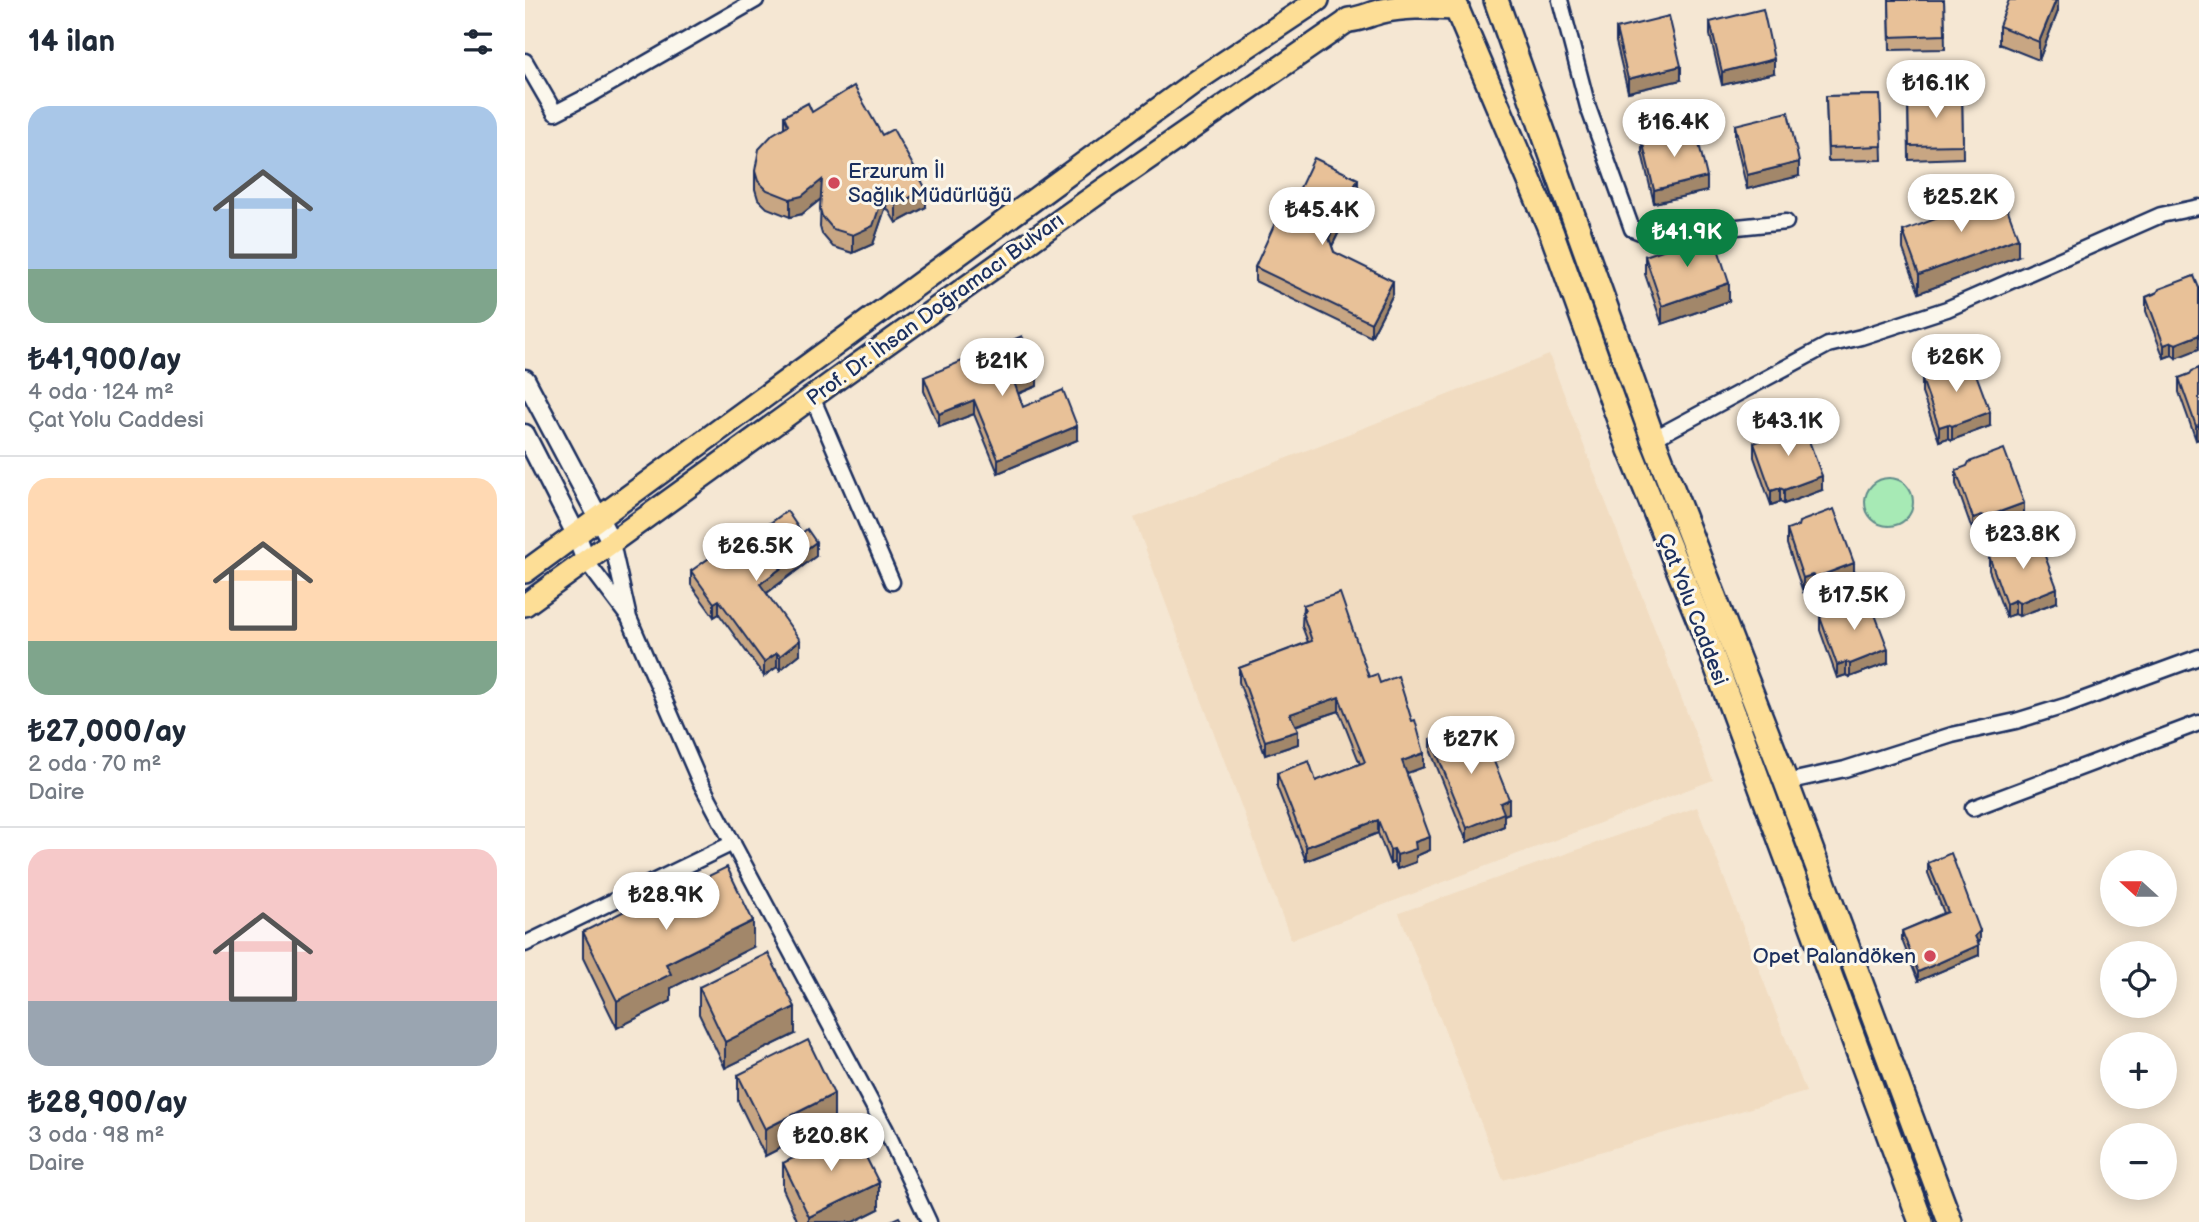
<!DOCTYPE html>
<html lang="tr">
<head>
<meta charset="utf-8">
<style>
  :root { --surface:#fff; --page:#f2f2f3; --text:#1f2937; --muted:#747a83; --line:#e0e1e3; --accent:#0b8043 }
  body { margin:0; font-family:"Balsamiq Sans",sans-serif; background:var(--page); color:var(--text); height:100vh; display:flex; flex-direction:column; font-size:26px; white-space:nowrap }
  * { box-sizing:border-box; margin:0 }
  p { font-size:23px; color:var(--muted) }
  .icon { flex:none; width:38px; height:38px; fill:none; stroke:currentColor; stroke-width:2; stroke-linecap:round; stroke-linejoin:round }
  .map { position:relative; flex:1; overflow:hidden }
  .sheet { display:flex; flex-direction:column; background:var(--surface); width:525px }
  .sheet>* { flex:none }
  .needle { width:46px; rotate:291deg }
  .controls { position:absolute; left:1575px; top:850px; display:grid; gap:14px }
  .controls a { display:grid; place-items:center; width:77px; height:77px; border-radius:50%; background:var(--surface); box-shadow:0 4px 18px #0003; font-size:35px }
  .price { position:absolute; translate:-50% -60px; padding:0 16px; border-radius:24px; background:#fff; color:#222; font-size:23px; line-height:46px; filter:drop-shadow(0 2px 4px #0008) }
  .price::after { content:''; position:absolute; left:50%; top:42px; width:21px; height:16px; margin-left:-10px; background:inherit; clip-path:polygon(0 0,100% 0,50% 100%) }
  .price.current { background:var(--accent); color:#fff }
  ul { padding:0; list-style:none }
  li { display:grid; align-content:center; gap:14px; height:371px; padding:0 28px }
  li+li { border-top:2px solid var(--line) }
  li span { display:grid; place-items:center; height:217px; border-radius:21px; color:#555 }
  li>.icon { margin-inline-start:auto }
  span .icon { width:126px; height:126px; fill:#fffc; stroke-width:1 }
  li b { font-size:30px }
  h2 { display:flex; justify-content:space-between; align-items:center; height:84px; padding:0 28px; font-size:30px }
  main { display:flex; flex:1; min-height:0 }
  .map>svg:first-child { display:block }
</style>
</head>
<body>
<main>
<section class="sheet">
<h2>14 ilan<svg class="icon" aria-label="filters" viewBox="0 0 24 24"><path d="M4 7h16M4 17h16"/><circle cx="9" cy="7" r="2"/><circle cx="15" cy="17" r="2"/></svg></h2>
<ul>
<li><span style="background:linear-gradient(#a9c7e8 75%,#7fa58c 0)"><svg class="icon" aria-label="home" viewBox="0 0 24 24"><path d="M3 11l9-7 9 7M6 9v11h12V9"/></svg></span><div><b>₺41,900/ay</b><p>4 oda · 124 m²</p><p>Çat Yolu Caddesi</p></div></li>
<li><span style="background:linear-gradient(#ffd9b3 75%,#7fa58c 0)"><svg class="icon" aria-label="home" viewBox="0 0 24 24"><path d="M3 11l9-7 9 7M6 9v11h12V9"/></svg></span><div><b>₺27,000/ay</b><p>2 oda · 70 m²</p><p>Daire</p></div></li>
<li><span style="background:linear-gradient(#f6c9c9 70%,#9aa5b1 0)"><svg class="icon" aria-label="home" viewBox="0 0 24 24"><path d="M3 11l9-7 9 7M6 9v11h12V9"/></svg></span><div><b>₺28,900/ay</b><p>3 oda · 98 m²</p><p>Daire</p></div></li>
</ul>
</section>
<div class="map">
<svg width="1674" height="1222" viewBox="0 0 1674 1222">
  <rect width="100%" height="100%" fill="#f5e7d3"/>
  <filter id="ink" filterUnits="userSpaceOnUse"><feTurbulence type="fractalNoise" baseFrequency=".0143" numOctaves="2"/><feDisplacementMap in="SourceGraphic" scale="14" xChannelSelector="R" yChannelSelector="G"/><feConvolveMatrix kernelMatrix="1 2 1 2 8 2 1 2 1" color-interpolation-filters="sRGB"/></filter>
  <g filter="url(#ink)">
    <g fill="#f1dcc1">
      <polygon points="1024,355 1188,780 766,940 609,518"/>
      <polygon points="1172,807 1281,1092 978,1180 874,913"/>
    </g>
    <circle fill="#a7eab5" stroke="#618c8a" stroke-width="2" cx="1364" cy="502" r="24"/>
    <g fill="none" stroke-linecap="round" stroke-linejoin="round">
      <g stroke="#1b2f5e" stroke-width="19">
        <g id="minor">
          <polyline points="1035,0 1063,107 1107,229 1125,236 1261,222"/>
          <polyline points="0,61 30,113 69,93 231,0"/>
          <polyline points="287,397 367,582"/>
          <polyline points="1128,439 1303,345 1336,337 1422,309 1636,215 1674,207"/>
          <polyline points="87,543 104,618 174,780 361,1130 404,1222"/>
          <polyline points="61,561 101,614"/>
          <polyline points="1261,782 1320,769 1427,735 1491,721 1543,705 1674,657"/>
          <polyline points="1448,808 1674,723"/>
          <polyline points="0,944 208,843"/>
        </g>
      </g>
      <g stroke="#1b2f5e" stroke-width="23">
        <g id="tertiary">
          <polyline points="0,379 87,543"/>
          <polyline points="0,434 51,534 61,561"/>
        </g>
      </g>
      <g stroke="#1b2f5e" stroke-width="26">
        <g id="primary">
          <polyline points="0,572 671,81 793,0"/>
          <polyline points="0,605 308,382 579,189 824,20"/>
        </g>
      </g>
      <g stroke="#1b2f5e" stroke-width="28">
        <g id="trunk">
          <polyline points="928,0 1026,231 1105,450 1176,625 1396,1222"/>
          <polyline points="971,0 1128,439 1261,782 1425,1222"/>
          <path d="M824 20C836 19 845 14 857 11 882 5 907 7 932 8"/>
        </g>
      </g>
      <use href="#minor" stroke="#fbf7ec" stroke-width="14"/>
      <use href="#tertiary" stroke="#fbf7ec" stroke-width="18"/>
      <use href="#primary" stroke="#fdde96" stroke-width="21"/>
      <use href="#trunk" stroke="#fdde96" stroke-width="23"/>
    </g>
    <g fill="#c8a683" stroke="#1b2f5e" stroke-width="2">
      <polygon points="1364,0 1419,0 1420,49 1365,50"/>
      <polygon points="1533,0 1533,11 1514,60 1474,44 1474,26"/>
      <polygon points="1185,22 1249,73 1197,85 1185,35"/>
      <polygon points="1091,29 1156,80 1103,92 1091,42"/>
      <polygon points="1437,93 1438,158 1384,160 1383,95"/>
      <polygon points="1355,95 1357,160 1303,161 1301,96"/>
      <polygon points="287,112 357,135 401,207 371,223 361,206 348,244 328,253 308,247 297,234 295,227 296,199 277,214 265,217 242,208 233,199 230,189 230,171 259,128 259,116"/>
      <polygon points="1210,125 1274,176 1222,189 1210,139"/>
      <polygon points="1117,140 1182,191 1129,203 1117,153"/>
      <polygon points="833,193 807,246 809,252 868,294 846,337 730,281 730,267 757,226"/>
      <polygon points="1378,231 1493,256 1394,293 1378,249"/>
      <polygon points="1120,256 1204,301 1137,324 1120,274"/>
      <polygon points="1669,276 1651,358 1647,355 1639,358 1621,311 1621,297"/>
      <polygon points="1674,368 1674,439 1671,440 1654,392 1654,378 1665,374"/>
      <polygon points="399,377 512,386 493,394 498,407 552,440 473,473 449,414 414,427 399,391"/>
      <polygon points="1397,379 1465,426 1427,440 1423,438 1414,441 1397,393"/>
      <polygon points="1229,443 1297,490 1259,504 1255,502 1246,505 1229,457"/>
      <polygon points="1431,470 1499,516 1461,530 1457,528 1448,532 1431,484"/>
      <polygon points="1262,530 1329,576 1292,591 1287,589 1278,592 1262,544"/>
      <polygon points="201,555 291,556 242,593 275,654 255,670 252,667 239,676 194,614 189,617 166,585 166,571"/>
      <polygon points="1464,556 1532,602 1494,616 1490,614 1481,617 1464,570"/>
      <polygon points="778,605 844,677 855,683 899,767 881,773 905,850 891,856 891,862 872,869 869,862 865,864 853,833 781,861 752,787 752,773 791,781 835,764 814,711 770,726 773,744 740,755 714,682 714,668 783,642 777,626"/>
      <polygon points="1306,613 1363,663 1325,677 1321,675 1312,678 1295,630 1295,617"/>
      <polygon points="943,737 984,813 979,815 979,826 942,842 906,752 906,739"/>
      <polygon points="1403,863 1455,940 1453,943 1454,955 1393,981 1377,940 1377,931 1419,913 1403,873"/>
      <polygon points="114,910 228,947 146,988 146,1001 92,1028 58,958 58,932"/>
      <polygon points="174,987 270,1034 200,1068 174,1014"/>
      <polygon points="213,1075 309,1121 240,1156 213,1101"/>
      <polygon points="258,1163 354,1209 328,1222 273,1222 258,1189"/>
    </g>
    <g fill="#a2876a" stroke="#1b2f5e" stroke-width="2">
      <polygon points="1531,0 1533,0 1533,11 1514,60 1514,42"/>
      <polygon points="1249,59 1249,73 1197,85 1197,72"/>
      <polygon points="1156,66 1156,80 1103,92 1103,79"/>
      <polygon points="1274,162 1274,176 1222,189 1222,175"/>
      <polygon points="1182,177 1182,191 1129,203 1129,190"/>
      <polygon points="833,179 833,193 804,252 804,238"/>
      <polygon points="297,180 297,198 277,214 265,217 265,199"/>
      <polygon points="361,188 361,206 348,244 328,253 328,235"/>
      <polygon points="401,189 401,207 371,223 371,205"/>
      <polygon points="1493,238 1493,256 1394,293 1394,275"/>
      <polygon points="868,281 868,294 846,337 846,323"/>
      <polygon points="1204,283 1204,301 1137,324 1137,306"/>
      <polygon points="1674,335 1674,349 1651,358 1651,344"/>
      <polygon points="1647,342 1647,355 1639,358 1639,345"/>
      <polygon points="512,372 512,386 489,395 489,382"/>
      <polygon points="449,400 449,414 414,427 414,414"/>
      <polygon points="1465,412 1465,426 1427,440 1427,426"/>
      <polygon points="1423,424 1423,438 1414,441 1414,427"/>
      <polygon points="1674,425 1674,439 1671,440 1671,426"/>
      <polygon points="552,426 552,440 473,473 473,459"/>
      <polygon points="1297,476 1297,490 1259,504 1259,490"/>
      <polygon points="1255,488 1255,502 1246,505 1246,491"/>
      <polygon points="1499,503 1499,516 1461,530 1461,517"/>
      <polygon points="1457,515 1457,528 1448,532 1448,518"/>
      <polygon points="291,542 291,556 235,598 235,584"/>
      <polygon points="1329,563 1329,576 1292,591 1292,577"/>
      <polygon points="1287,575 1287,589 1278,592 1278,578"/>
      <polygon points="1532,588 1532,602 1494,616 1494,603"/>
      <polygon points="194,600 194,614 189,617 189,603"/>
      <polygon points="1490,600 1490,614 1481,617 1481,604"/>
      <polygon points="275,640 275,654 255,670 255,656"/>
      <polygon points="1363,649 1363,663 1325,677 1325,664"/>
      <polygon points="252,653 252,667 239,676 239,662"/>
      <polygon points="1321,662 1321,675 1312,678 1312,665"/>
      <polygon points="814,697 814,711 765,727 765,714"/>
      <polygon points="773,731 773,744 740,755 740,741"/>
      <polygon points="899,753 899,767 877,775 877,761"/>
      <polygon points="984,799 984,813 979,815 979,826 942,842 942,828 975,803"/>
      <polygon points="853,820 853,833 781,861 781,847"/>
      <polygon points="905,837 905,850 891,856 891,862 872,869 872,855 890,842"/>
      <polygon points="869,849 869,862 865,864 865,850"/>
      <polygon points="228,921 228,947 146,988 146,1001 92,1028 92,1001 141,964"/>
      <polygon points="1455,931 1455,940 1450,945 1450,936"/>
      <polygon points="1454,945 1454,955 1393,981 1393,972"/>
      <polygon points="270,1007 270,1034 200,1068 200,1042"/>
      <polygon points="309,1094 309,1121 240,1156 240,1129"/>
      <polygon points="354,1183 354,1209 328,1222 284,1222 284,1217"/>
    </g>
    <g fill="#e8c198" stroke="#1b2f5e" stroke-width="2">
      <polygon points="1364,0 1419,0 1420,35 1365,37"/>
      <polygon points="1484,0 1531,0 1514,42 1474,26"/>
      <polygon points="1238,9 1249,59 1197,72 1185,22"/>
      <polygon points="1144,16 1156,66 1103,79 1091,29"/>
      <polygon points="329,86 357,135 368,129 401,189 371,205 361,188 348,226 328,235 308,229 297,216 295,209 297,180 277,196 265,199 242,190 233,181 230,171 234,149 248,134 263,125 259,116 283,103 287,112"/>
      <polygon points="1437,93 1438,145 1384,146 1383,95"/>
      <polygon points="1355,95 1357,146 1303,148 1301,96"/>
      <polygon points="1263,112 1274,162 1222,175 1210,125"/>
      <polygon points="1170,127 1182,177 1129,190 1117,140"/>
      <polygon points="789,158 833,179 804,238 809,252 868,281 846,323 730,267 750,223 757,226"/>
      <polygon points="1477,194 1493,238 1394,275 1378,231"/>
      <polygon points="1188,233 1204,283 1137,306 1120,256"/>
      <polygon points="1669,276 1674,288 1674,335 1651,344 1647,342 1639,345 1621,297 1632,293 1634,289"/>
      <polygon points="497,336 512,372 489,382 498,407 538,390 552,426 473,459 449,400 414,414 399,377"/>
      <polygon points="1445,358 1465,412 1427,426 1423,424 1414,427 1397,379 1408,375 1410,372"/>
      <polygon points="1674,368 1674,425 1671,426 1654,378 1665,374 1667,371"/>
      <polygon points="1277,422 1297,476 1259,490 1255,488 1246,491 1229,443 1240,439 1242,435"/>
      <polygon points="1479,449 1499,503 1461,517 1457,515 1448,518 1431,470 1442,466 1444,462"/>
      <polygon points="1309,509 1329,563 1292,577 1287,575 1278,578 1262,530 1273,526 1274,522"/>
      <polygon points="262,511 277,533 282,529 291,542 235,584 275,640 255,656 252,653 239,662 194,600 189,603 166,571 197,549 201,555"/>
      <polygon points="1512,535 1532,588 1494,603 1490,600 1481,604 1464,556 1475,552 1477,548"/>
      <polygon points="815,593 844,677 852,674 855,683 873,676 887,721 890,720 899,753 877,761 905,837 890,842 891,849 872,855 869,849 865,850 853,820 781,847 752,773 784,761 791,781 840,762 814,697 765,714 773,731 740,741 714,668 787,641 777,612 780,610 778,605"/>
      <polygon points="1343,596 1363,649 1325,664 1321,662 1312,665 1295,617 1306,613 1308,609"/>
      <polygon points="938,726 943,737 950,734 958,753 964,749 984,799 975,803 979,813 942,828 906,739"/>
      <polygon points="1426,853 1455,931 1450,936 1454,945 1393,972 1377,931 1423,912 1403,863"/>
      <polygon points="202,867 228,921 141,964 146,974 92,1001 58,932 111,905 114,910"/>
      <polygon points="243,953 270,1007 200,1042 174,987"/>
      <polygon points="283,1040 309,1094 240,1129 213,1075"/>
      <polygon points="327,1129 354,1183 284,1217 258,1163"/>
      <polygon points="374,1217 377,1222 363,1222"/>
    </g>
  </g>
  <g fill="#d1495b" stroke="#fbf7ec" stroke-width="2.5">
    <circle cx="309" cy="183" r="7"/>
    <circle cx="1405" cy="956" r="7"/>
  </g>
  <g text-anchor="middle" stroke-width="6" stroke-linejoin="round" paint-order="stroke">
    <g font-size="21" fill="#1b2f5e" stroke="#fbf7ec" text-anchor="start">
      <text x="323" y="178">Erzurum İl<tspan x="323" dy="24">Sağlık Müdürlüğü</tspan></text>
      <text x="1391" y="963" text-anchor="end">Opet Palandöken</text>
    </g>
    <g font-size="21" fill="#1b2f5e" stroke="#fbf7ec">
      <text transform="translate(410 309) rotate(-36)" y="7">Prof. Dr. İhsan Doğramacı Bulvarı</text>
      <text transform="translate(1168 609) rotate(69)" y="7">Çat Yolu Caddesi</text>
    </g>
  </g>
</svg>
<div class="controls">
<a><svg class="needle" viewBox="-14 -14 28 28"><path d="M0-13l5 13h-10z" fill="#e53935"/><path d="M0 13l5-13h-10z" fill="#747a83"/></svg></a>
<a><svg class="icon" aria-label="locate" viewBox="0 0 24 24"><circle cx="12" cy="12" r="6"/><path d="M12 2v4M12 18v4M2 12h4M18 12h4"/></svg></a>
<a>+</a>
<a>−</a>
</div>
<b class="price" style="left:1411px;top:120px">₺16.1K</b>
<b class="price" style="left:1149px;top:159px">₺16.4K</b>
<b class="price" style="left:1436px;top:234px">₺25.2K</b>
<b class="price" style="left:797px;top:247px">₺45.4K</b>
<b class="price current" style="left:1162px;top:269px">₺41.9K</b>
<b class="price" style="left:1431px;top:394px">₺26K</b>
<b class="price" style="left:477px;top:398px">₺21K</b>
<b class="price" style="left:1263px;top:458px">₺43.1K</b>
<b class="price" style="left:1498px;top:571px">₺23.8K</b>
<b class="price" style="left:231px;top:583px">₺26.5K</b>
<b class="price" style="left:1329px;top:632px">₺17.5K</b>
<b class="price" style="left:946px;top:776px">₺27K</b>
<b class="price" style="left:141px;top:932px">₺28.9K</b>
<b class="price" style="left:306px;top:1173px">₺20.8K</b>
</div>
</main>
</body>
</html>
